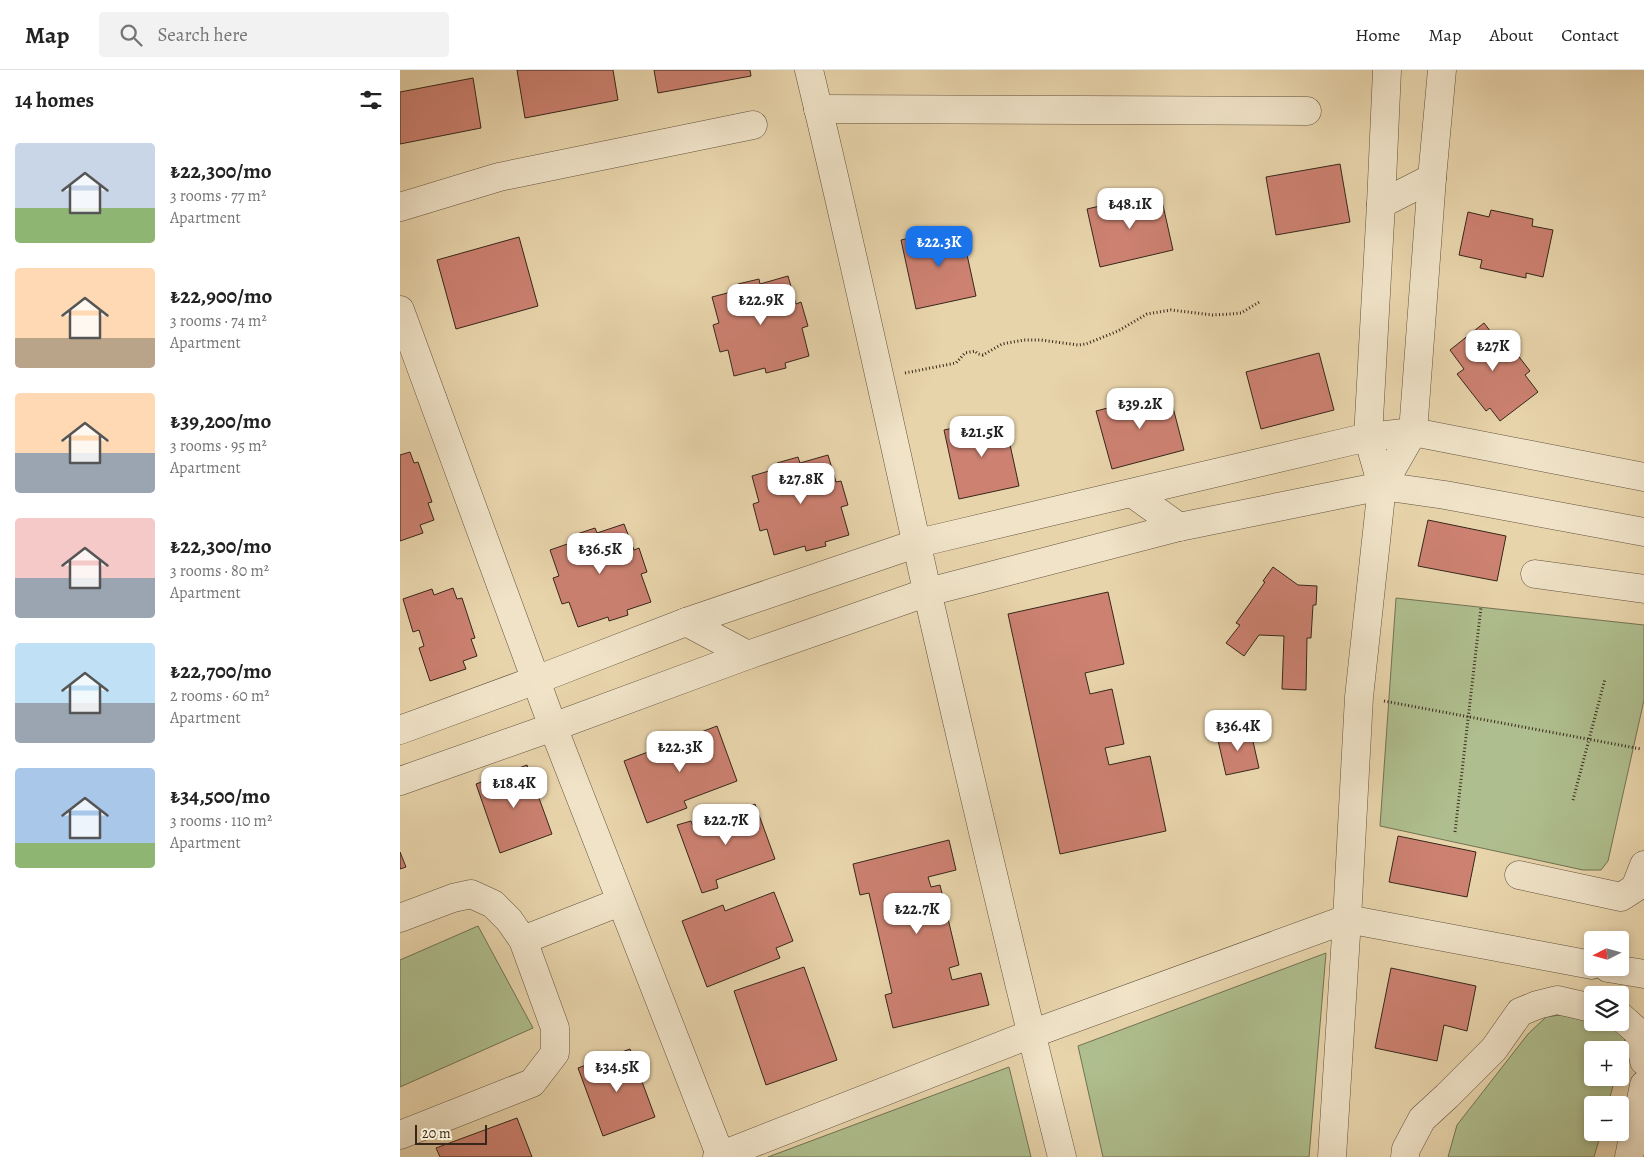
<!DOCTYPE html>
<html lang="en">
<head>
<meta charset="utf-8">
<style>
  :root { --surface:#fff; --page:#f2f2f2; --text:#222; --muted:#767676; --line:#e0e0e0; --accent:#1a73e8 }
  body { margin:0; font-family:Alegreya,serif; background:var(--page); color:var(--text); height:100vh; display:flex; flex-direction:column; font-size:19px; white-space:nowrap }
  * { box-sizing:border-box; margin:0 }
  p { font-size:16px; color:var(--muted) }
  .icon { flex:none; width:28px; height:28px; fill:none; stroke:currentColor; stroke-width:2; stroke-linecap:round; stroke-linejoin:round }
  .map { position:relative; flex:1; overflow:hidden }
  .sheet { display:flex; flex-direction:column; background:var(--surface); width:400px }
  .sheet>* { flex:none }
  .needle { width:32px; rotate:264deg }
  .fabs { position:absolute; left:1184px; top:861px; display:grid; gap:10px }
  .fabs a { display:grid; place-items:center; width:45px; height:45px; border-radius:5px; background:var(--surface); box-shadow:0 2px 8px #0003; font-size:25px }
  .scale { position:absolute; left:15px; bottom:12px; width:72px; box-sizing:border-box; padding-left:5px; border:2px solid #36271a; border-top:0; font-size:14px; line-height:18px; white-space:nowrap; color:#36271a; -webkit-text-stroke:4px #f0e3c8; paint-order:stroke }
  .price { position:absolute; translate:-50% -42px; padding:0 11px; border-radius:10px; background:#fff; color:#222; font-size:16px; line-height:32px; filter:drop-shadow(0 1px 2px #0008) }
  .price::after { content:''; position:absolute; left:50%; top:30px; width:15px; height:11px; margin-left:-8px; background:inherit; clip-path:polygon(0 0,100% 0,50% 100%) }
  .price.selected { background:var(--accent); color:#fff }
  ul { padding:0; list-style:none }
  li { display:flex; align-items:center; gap:15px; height:125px; padding:0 15px }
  li span { display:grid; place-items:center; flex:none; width:140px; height:100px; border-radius:5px; color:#555 }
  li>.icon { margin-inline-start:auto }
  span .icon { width:60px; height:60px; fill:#fffc; stroke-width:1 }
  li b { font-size:21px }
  h2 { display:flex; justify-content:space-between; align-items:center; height:60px; padding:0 15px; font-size:21px }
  header { display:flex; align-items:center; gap:30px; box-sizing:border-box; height:70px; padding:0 25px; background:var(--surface); border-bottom:1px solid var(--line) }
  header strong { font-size:24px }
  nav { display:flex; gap:28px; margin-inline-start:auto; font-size:18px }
  .search { width:350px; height:45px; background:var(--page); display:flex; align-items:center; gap:12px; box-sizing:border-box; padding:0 18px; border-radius:5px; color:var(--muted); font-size:19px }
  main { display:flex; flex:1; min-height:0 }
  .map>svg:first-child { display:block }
</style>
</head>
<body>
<header>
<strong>Map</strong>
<div class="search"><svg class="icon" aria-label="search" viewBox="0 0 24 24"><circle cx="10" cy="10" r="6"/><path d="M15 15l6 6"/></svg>Search here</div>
<nav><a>Home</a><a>Map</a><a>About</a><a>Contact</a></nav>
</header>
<main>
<section class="sheet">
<h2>14 homes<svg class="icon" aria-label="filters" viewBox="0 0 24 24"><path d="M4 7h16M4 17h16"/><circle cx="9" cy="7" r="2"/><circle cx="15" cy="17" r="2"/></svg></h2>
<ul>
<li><span style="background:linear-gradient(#c9d6e8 65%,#8fb573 0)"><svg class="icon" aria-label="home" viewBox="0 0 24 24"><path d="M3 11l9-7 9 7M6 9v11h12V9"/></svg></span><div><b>₺22,300/mo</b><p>3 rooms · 77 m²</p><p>Apartment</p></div></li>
<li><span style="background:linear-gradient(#ffd9b3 70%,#b9a48a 0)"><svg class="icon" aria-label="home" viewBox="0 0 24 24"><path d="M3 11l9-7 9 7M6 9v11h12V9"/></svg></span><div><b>₺22,900/mo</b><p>3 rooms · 74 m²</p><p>Apartment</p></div></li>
<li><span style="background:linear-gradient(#ffd9b3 60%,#9aa5b1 0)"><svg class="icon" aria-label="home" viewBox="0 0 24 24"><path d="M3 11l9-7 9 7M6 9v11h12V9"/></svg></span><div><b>₺39,200/mo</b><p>3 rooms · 95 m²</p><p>Apartment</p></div></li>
<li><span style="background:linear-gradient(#f6c9c9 60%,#9aa5b1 0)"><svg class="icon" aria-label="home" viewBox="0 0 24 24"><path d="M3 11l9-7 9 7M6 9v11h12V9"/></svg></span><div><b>₺22,300/mo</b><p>3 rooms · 80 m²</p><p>Apartment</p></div></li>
<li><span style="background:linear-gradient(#bfe0f5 60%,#9aa5b1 0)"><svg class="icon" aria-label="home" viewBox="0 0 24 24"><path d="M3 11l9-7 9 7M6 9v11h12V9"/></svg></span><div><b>₺22,700/mo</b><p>2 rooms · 60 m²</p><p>Apartment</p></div></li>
<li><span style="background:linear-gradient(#a9c7e8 75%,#8fb573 0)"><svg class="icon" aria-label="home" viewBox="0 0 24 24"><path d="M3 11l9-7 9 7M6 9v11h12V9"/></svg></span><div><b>₺34,500/mo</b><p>3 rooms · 110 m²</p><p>Apartment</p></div></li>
</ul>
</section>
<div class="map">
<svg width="1244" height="1087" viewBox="0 0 1244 1087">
  <rect width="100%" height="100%" fill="#e8d4ab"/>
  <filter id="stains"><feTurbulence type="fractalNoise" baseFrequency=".004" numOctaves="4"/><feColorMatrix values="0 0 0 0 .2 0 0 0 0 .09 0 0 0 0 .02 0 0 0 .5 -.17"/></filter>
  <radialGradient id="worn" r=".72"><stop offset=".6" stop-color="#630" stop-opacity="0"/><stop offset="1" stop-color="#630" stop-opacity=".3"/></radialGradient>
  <g fill="#afbe8e" stroke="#727254">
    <polygon points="996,528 1244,555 1244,630 1208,791 1201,800 1183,800 980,756"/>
    <polygon points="78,856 133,958 0,1017 0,890"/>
    <polygon points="926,883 909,1087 703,1087 678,976"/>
    <polygon points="1160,945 1192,951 1192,952 1220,957 1226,965 1220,988 1220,980 1192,980 1192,1008 1215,1008 1208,1035 1192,1035 1192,1062 1201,1063 1194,1087 1048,1087 1057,1055 1128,964 1146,947"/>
    <polygon points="609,997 631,1087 368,1087"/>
  </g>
  <g fill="#cc8171" stroke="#36271a">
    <polygon points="117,0 213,0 218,30 125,48"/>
    <polygon points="254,0 350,0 351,6 258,23"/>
    <polygon points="73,8 81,58 0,74 0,22"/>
    <polygon points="940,94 950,152 876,165 866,107"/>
    <polygon points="760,122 773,180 700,197 687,139"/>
    <polygon points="1091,140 1133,149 1132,156 1153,160 1143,207 1126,203 1126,208 1080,198 1082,190 1059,185 1068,142 1089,147"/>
    <polygon points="561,157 576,226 516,239 501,170"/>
    <polygon points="119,167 138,236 56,259 37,190"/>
    <polygon points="388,206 396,234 401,232 408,256 402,258 409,286 385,293 386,298 366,303 365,298 334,306 328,280 320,282 313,255 319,253 312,227 339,220 338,214 359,209 360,214"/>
    <polygon points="1084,253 1098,271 1103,266 1130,301 1125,305 1138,322 1100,351 1090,338 1086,341 1057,304 1064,299 1050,280"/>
    <polygon points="919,283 934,340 861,359 846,302"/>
    <polygon points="769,322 784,380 712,399 696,341"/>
    <polygon points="604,347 619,416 559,429 544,360"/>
    <polygon points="10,382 14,393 18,392 32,432 28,433 34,450 20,455 23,463 0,471 0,385"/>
    <polygon points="428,385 436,412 441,411 448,435 441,437 449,465 425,472 426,476 406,481 405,476 374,485 367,459 360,461 353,434 359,432 352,406 379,398 377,393 398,387 400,393"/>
    <polygon points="1028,450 1106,466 1097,511 1018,496"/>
    <polygon points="224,454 234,480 239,478 247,502 241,504 251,532 227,540 228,545 209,551 208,547 178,557 169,532 162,534 153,508 159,506 150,480 176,471 174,465 195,458 197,463"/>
    <polygon points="873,497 898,515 917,516 916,535 913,535 911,568 907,568 906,620 882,619 884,566 859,565 844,586 826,573 840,555 836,553 865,512 863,511"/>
    <polygon points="53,518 57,529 62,528 75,568 71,569 77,586 63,591 66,599 30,611 19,578 24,576 19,560 13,562 3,529 32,519 34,525"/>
    <polygon points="708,522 724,594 685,603 690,624 712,619 724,674 705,678 709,695 750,686 766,761 660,784 608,544"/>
    <polygon points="317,656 337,711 284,731 287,738 247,753 224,691"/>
    <polygon points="850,658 859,698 826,705 817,666"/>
    <polygon points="127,695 152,764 100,783 76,714"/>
    <polygon points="355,734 375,789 316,810 318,818 302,823 277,755 291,751 293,756"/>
    <polygon points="998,766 1076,782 1067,827 989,812"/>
    <polygon points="549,770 556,800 528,807 531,817 540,815 559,895 549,898 552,910 581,903 589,935 493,958 485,925 492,923 469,823 460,825 453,794"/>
    <polygon points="0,782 6,797 0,799"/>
    <polygon points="374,822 393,871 376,878 380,888 307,917 282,851 323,835 325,841"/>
    <polygon points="404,897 437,990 366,1015 334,921"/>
    <polygon points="991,898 1076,916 1067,961 1044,955 1037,991 975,978"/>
    <polygon points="230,979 255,1047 203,1066 178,998"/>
    <polygon points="117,1048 132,1087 40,1087 36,1078"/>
  </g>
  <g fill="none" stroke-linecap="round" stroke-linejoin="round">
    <g stroke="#62523e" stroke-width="29">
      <g id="minor">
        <path d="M409 0C451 174 489 350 528 525 571 713 615 900 662 1087"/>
        <polyline points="418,39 907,41"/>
        <polyline points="981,134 1032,108"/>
        <polyline points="0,137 99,107 353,55"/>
        <polyline points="0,240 153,657 321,1087"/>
        <polyline points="982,416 1013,362 1032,108 1042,0"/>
        <polyline points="732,423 779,457"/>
        <polyline points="1135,504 1244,519"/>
        <polyline points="286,552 348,585"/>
        <polyline points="0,660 136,610 286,552 518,473 968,367 1013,362 1244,407"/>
        <polyline points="0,711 153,657 348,585 528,522 779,457 982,416 1045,425 1244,462"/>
        <polyline points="1119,805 1221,827 1235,818 1244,795"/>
        <polyline points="0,848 53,828 71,824 93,834 109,850 123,870 155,958 155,983 132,1013 0,1065"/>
        <polyline points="123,870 220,832"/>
        <polyline points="1208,898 1244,904"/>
        <polyline points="1220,946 1239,963 1244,991"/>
        <polyline points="317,1087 631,964 947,849 1192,895"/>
        <polyline points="932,1087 947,849 959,627 982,416 968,367 981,134 987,0"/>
        <polyline points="1005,1087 1006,1079 1022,1049 1047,1026 1094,979 1120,942 1137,935 1157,930 1192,938"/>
        <polyline points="1229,1087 1244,1015"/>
      </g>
    </g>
    <g stroke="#36271a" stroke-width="3" stroke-dasharray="1 2.5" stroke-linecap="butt">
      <polyline points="505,303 556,293 565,283 575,281 578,284 583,285 602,274 624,270 641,270 678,275 686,274 718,261 747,244 771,240 813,245 831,244 841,243 861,231"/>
      <polyline points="984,631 1241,679"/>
      <polyline points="1173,730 1205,609"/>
      <polyline points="1055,762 1081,537"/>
    </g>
    <use href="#minor" stroke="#f0e3c8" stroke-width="28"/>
  </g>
  <rect width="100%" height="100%" filter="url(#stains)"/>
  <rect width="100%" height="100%" fill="url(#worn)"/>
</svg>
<div class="fabs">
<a><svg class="needle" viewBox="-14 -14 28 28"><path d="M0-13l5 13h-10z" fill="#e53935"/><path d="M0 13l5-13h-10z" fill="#767676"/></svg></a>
<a><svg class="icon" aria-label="layers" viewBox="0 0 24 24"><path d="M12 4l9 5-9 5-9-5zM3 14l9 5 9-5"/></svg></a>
<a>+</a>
<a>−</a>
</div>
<div class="scale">20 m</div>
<b class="price" style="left:730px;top:160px">₺48.1K</b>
<b class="price selected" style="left:539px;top:198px">₺22.3K</b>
<b class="price" style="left:361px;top:256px">₺22.9K</b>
<b class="price" style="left:1093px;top:302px">₺27K</b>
<b class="price" style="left:740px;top:360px">₺39.2K</b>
<b class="price" style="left:582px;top:388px">₺21.5K</b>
<b class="price" style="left:401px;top:435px">₺27.8K</b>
<b class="price" style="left:200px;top:505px">₺36.5K</b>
<b class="price" style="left:838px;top:682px">₺36.4K</b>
<b class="price" style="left:280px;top:703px">₺22.3K</b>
<b class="price" style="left:114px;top:739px">₺18.4K</b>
<b class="price" style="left:326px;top:776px">₺22.7K</b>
<b class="price" style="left:517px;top:865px">₺22.7K</b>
<b class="price" style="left:217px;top:1023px">₺34.5K</b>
</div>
</main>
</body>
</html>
